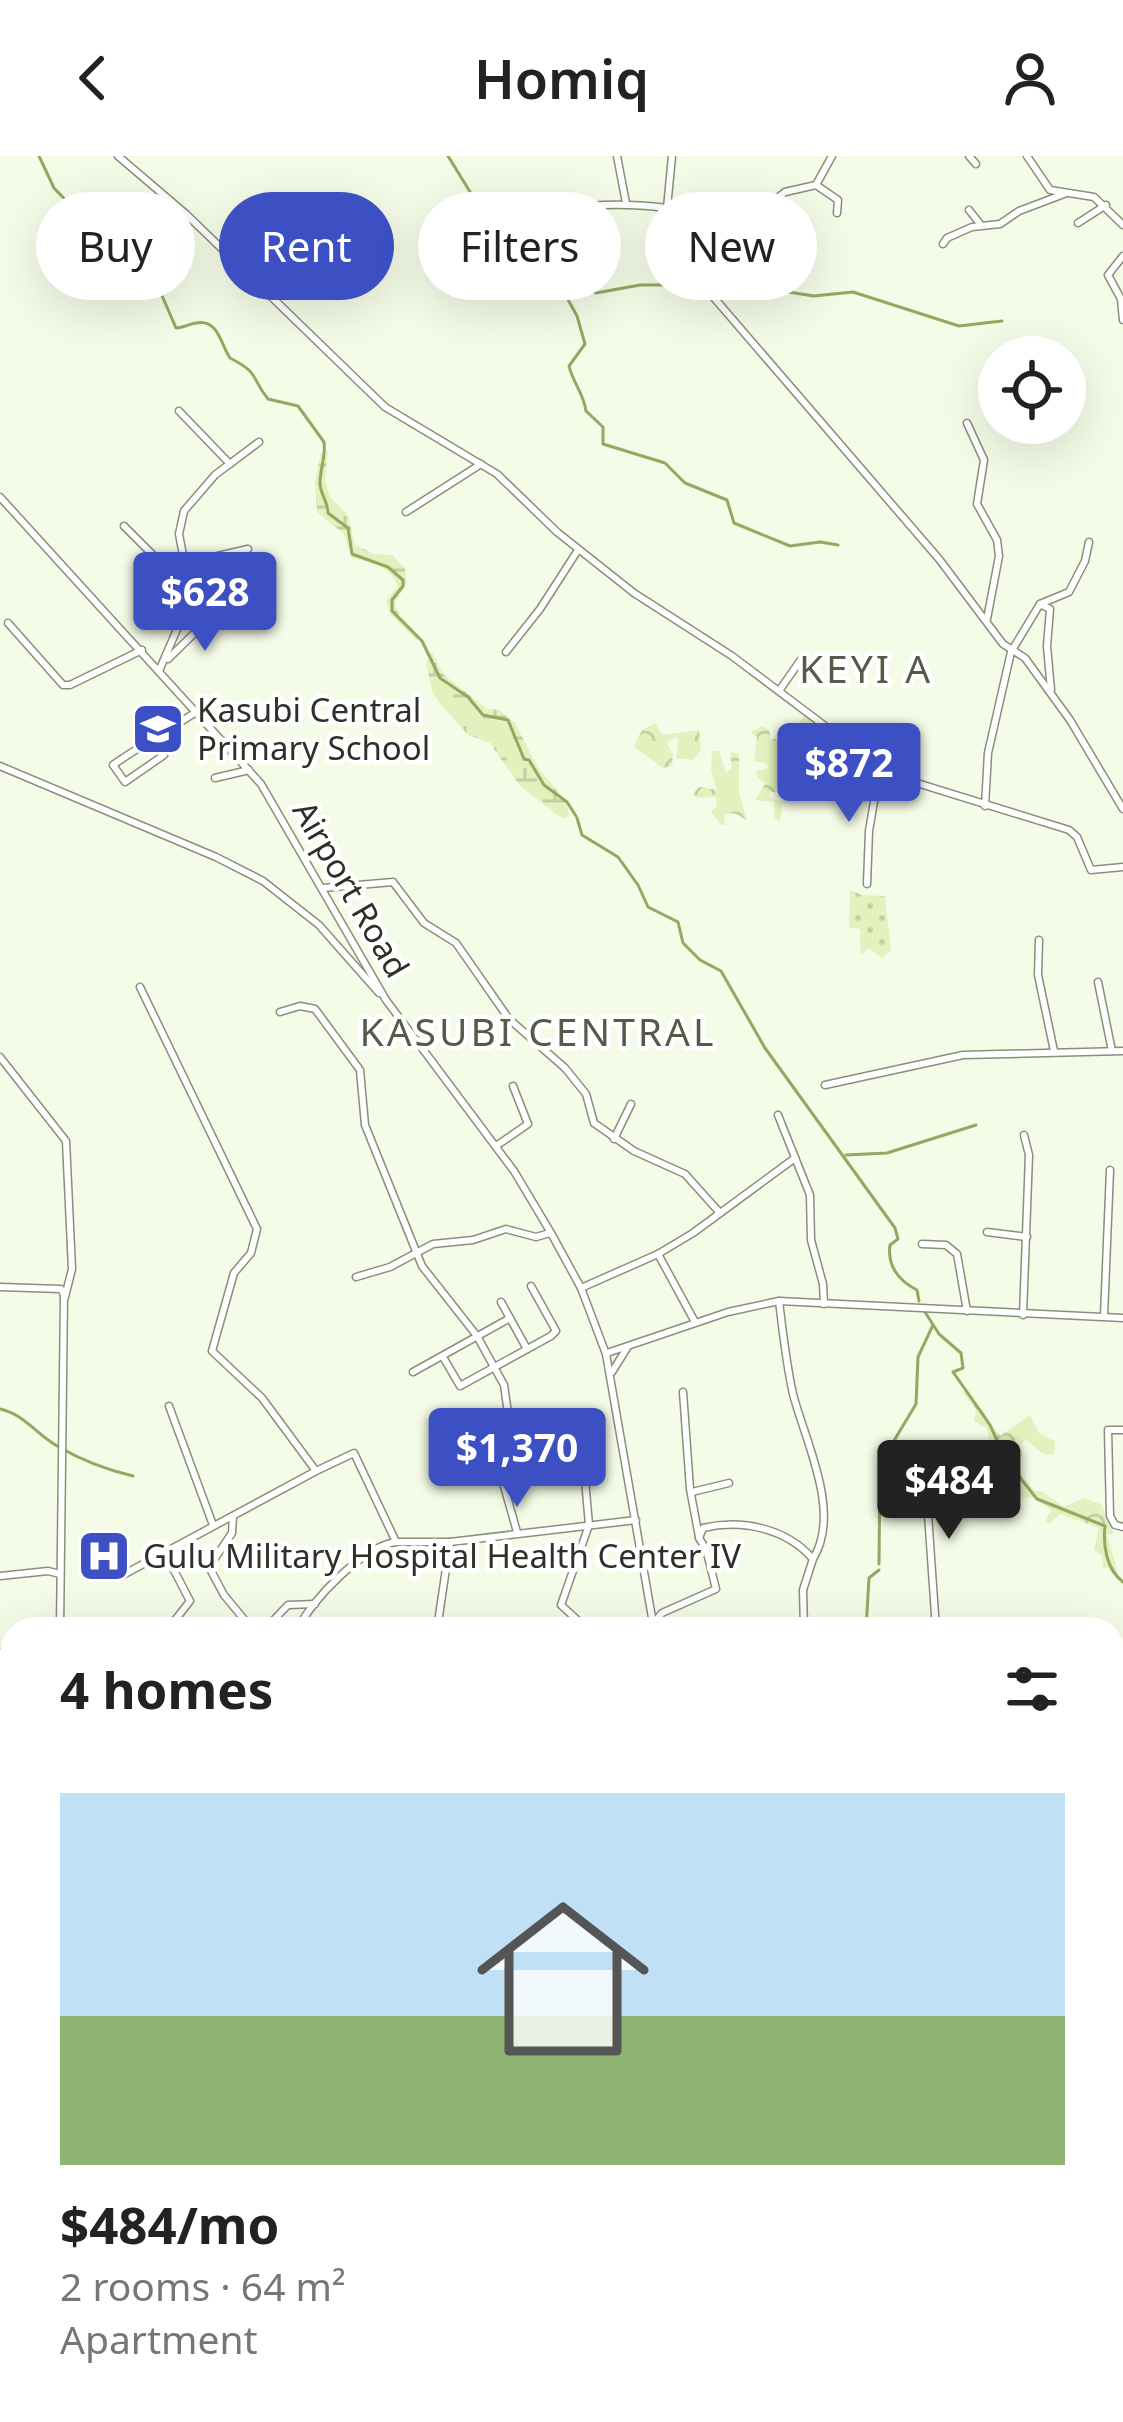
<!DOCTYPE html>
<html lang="en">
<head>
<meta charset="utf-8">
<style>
  :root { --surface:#fff; --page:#f2f2f2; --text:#222; --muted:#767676; --accent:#3c50c3 }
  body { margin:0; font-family:"Noto Sans",sans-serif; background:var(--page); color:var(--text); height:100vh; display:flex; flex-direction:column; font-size:45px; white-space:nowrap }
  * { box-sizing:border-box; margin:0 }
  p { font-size:39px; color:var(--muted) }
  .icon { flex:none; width:66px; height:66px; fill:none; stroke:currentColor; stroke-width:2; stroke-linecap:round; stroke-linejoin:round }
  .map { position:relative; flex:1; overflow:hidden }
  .sheet { position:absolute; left:0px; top:1461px; width:1125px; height:807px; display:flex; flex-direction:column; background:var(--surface); border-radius:36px 36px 0 0; box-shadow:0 12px 48px #0002 }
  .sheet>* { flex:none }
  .hud { position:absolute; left:36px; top:36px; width:1053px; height:108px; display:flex; gap:24px }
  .tools { position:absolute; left:978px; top:180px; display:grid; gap:24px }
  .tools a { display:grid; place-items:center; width:108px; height:108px; border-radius:50%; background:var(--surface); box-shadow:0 12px 48px #0002; font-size:60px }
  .price { position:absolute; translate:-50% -102px; padding:0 27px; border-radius:12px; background:var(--accent); color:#fff; font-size:39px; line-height:78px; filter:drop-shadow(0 3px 6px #0008) }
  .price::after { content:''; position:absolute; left:50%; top:72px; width:36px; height:27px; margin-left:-18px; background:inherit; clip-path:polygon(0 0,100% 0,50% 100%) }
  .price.current { background:#222; color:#fff }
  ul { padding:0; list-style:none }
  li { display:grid; align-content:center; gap:24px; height:636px; padding:0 60px }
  li span { display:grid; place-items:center; height:372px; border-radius:0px; color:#555 }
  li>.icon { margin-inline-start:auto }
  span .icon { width:216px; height:216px; fill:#fffc; stroke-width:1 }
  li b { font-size:51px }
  h2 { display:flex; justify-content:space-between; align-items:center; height:144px; padding:0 60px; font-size:51px }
  .tag { padding:0 42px; border-radius:54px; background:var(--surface); box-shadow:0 12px 48px #0002; font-size:42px; line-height:108px }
  .tag.current { background:var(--accent); color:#fff }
  header { display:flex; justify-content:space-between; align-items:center; height:156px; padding:0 60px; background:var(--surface); font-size:54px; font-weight:600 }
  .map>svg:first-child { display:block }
</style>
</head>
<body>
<header><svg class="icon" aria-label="back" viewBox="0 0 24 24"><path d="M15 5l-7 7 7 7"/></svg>Homiq<svg class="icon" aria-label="person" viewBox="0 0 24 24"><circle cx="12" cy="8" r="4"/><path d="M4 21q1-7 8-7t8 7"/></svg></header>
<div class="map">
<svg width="1123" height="2266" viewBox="0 0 1123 2266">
  <defs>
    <pattern id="grass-dots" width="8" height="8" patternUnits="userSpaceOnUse" patternTransform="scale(3)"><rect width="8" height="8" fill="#e3f1bf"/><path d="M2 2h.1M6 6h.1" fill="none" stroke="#c3cfa4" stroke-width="1.8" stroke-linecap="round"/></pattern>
    <pattern id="forest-crowns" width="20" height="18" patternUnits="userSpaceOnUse" patternTransform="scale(3)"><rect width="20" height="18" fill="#e3f1bf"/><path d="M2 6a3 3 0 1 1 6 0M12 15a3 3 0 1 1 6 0" fill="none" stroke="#c3cfa4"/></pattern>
    <pattern id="wetland-marsh" width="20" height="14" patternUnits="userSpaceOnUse" patternTransform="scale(3)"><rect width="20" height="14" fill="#e3f1bf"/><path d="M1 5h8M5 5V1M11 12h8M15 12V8" fill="none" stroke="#c3cfa4"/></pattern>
  </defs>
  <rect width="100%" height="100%" fill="#f4fbe6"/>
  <polygon fill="url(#grass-dots)" points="850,734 862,739 885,740 891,794 882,802 869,792 861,799 860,773 849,772"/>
  <g fill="url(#forest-crowns)">
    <polygon points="804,560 810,563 813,572 857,597 871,611 867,614 862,609 831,618 828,623 809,630 806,645 795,641 800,634 797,615 801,602 798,597 786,596 778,602 794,629 790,639 769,635 770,642 783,646 780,665 775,663 774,646 755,644 765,628 757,621 757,615 768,612 767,608 754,605 757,581 750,576 763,570 769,574 771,585 780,580 784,568 800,567"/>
    <polygon points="655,567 662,579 699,574 701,594 693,604 676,602 678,581 666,586 673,598 672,610 663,612 634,591 642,574"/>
    <path d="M712 595H719L726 617 732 613 730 596 739 598V636L747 665C739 659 733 654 724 660L725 669H721L711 655 717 650 716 641 697 642 693 638 699 631 717 634 711 614Z"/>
    <polygon points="966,1231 1000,1280 1030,1259 1039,1277 1055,1285 1054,1299 1043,1298 1026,1284 1020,1289 1023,1299 1009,1304 1035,1335 1041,1335 1064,1351 1084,1342 1101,1348 1114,1378 1107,1379 1118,1418 1115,1421 1108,1412 1103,1412 1102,1400 1094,1393 1099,1372 1060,1358 1049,1368 1045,1364 1052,1354 1033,1341 1022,1343 1017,1333 1023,1328 1013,1326 1012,1316 1000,1308 997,1292 991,1295 987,1272 974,1265 976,1253 963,1237"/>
  </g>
  <g fill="url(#wetland-marsh)">
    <path d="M328 294 325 324 330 341 348 359 355 389 374 398 393 399 405 413 407 427 395 447 397 455 419 480 417 485 390 458 386 445 398 430C390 409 371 407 352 402L344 378 317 356 315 327 321 297Z"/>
    <polygon points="432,496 443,518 487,553 499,554 515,567 538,612 567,646 569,660 563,663 520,630 490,587 468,579 440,547 432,535 426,506"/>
  </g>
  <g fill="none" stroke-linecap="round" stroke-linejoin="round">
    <g stroke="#96a762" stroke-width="3">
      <path d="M39 0 54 32 77 56 82 84 97 103 115 118 150 128 160 135 176 172C183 172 189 168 196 167 218 162 221 189 230 202 261 218 250 221 268 243L298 250 324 286C326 301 320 313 320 327 320 338 328 345 328 357L348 372 352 398 388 411 403 424V430L392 444V455L422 485 440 522 468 541 483 559 508 564 524 603 529 604 544 629 567 646 576 660"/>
      <polyline points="448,0 483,57 503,81 555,118 596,137 640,129 698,129"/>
      <path d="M555 120 577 160 585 188 569 210C573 227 584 238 586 255L603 271V288L665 307 685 327 727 344 734 367 790 390 820 386 838 389"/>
      <polyline points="707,128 743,122 769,133 814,140 853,136 959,170 1002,165"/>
      <path d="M577 662 582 679 618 701 638 729 648 751 678 766 683 787 700 804 721 815 765 892 895 1072 898 1083 890 1089C887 1110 899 1125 917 1134L919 1145"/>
      <polyline points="846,999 887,997 976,969"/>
      <path d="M923 1153 939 1178 961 1197 963 1212 953 1216 990 1269 1006 1304 1037 1343 1105 1370C1103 1389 1106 1413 1123 1426"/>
      <path d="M0 1253C24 1258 38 1280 59 1291 81 1304 108 1314 133 1320"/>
      <polyline points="879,1408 880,1308 916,1248 918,1201 933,1169"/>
      <polyline points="866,1473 869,1422 879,1414"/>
      <polyline points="0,1960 12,1962"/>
      <polyline points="228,2256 244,2265"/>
    </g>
    <g stroke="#8a8f7c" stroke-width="9">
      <g id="minor">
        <polyline points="118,0 186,58 385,251 497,318 557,376 634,437 732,500 861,597 878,615 1069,674 1077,681 1091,714 1123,711"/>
        <polyline points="617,0 626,47"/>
        <polyline points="672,0 667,52 672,93 939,403 1003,488 1025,502 1070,564 1123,653"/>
        <polyline points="969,0 976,8"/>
        <polyline points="1027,0 1050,34 1094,41 1123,69"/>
        <polyline points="816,29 838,44 837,57"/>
        <polyline points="969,54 981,69"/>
        <path d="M518 67C567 47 615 46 667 52"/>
        <polyline points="1078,67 1106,49"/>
        <polyline points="943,88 947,82 972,71 1000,68 1019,55 1064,38"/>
        <polyline points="1123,100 1108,119 1121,143 1123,164"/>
        <polyline points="704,129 736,105 748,69 758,57 785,36 816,29 832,0"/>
        <polyline points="179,255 230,308"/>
        <polyline points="967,267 984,304 977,348 997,384 999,400 987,463"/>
        <polyline points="0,341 261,628 386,844 514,1015 551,1077 581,1132 606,1198 654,1473"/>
        <polyline points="406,356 481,308"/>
        <polyline points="124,370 168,414 187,451"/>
        <polyline points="183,408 248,393"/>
        <polyline points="1040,448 1050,453 1047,490 1051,534"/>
        <polyline points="8,467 63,529 70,529 142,494"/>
        <polyline points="506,496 540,453 578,394"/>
        <polyline points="168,503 214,458"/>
        <polyline points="159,515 191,441 179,378 184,355 215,319 259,286"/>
        <polyline points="779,535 802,502"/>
        <path d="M143 562 163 597 164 599 125 626 113 609C140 590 169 574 196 556"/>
        <polyline points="0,610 216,701 263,725 319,769 379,837"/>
        <polyline points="215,622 249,614"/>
        <polyline points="822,629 878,615"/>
        <polyline points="985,650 988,597 1011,496 1040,448 1069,436 1085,405 1089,386"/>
        <polyline points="867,728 869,675 879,616"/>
        <polyline points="323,732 393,726 424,767 456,787 509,863 565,912 586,938 594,967 634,995 685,1018 720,1057"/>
        <polyline points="1039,784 1038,819 1054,895"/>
        <polyline points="1098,826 1112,895"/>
        <polyline points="140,831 257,1073 251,1097 234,1117 212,1195 262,1242 316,1315 354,1297 396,1386 450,1386 636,1364"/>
        <polyline points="280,856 300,850 315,853 360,914 365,969 422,1110 477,1180 504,1229 509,1264 504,1330 517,1376"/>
        <polyline points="0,901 66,985 72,1113 65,1141"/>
        <polyline points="825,929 963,899 1123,895"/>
        <polyline points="778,959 810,1039 811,1084 823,1128 824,1148"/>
        <polyline points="614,983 631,948"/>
        <polyline points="496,990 528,968 513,930"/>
        <polyline points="987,1076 1027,1081"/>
        <polyline points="922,1088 946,1089 957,1098 967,1155"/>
        <polyline points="658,1098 695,1166"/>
        <polyline points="356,1121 390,1111 433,1088 473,1084 506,1073 536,1081 550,1077"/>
        <polyline points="0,1131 61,1133 64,1139 60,1473"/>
        <polyline points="581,1132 658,1098 693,1077 795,1002"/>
        <path d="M779 1145C783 1177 786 1207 793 1238 805 1285 842 1356 813 1403"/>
        <polyline points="501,1146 527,1193"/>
        <polyline points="1023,1159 1029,999 1024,979"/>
        <polyline points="1104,1160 1110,1014"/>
        <polyline points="607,1197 728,1156 779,1145 1123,1162"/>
        <polyline points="443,1201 460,1230 551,1180 556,1175 531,1130"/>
        <polyline points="413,1216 510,1162"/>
        <polyline points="612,1216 627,1192"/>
        <polyline points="683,1236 690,1333 699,1381"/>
        <polyline points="169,1250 213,1369"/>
        <polyline points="1123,1274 1108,1274 1110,1360 1115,1369 1123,1371"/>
        <polyline points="583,1301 589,1369 561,1449 587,1473"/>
        <polyline points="924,1301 936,1473"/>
        <polyline points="692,1336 729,1327"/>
        <polyline points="233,1360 232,1377 209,1411 224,1439 252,1473"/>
        <polyline points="165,1397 190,1445 168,1473"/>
        <polyline points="0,1420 48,1415 60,1418"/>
        <polyline points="121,1420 316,1315"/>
        <path d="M653 1468 662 1457 716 1433 706 1393 699 1382 703 1372C742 1363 786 1372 813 1403L803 1434 804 1473"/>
        <polyline points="265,1473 288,1449 315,1448"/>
        <path d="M298 1473C311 1444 364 1390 396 1386"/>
        <polyline points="437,1473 450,1386"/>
        <polyline points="0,1496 12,1495"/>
        <polyline points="1113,1519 1123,1518"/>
        <polyline points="1113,1594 1114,1609"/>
        <polyline points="1113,1715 1123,1714"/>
        <polyline points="0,1721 12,1723"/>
        <polyline points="1113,1953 1123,1952"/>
        <polyline points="1113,1959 1123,1958"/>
        <polyline points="309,2256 314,2266"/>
        <polyline points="419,2256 425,2266"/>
        <polyline points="544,2256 551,2266"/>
        <polyline points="246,2266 263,2256"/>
        <polyline points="664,2266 668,2256"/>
      </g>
    </g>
    <g stroke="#8a8f7c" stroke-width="12">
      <g id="major">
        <polyline points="1113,1860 1123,1847"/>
        <polyline points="1113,2218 1123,2217"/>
        <polyline points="931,2266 937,2256"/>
      </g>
    </g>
    <use href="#minor" stroke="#fff" stroke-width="6"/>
    <use href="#major" stroke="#fff" stroke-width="9"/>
  </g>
  <defs>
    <g id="school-square" transform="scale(2.7)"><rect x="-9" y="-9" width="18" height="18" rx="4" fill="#3c50c3" stroke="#fff"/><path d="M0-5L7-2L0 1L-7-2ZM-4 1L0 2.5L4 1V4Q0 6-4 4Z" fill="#fff"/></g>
    <g id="hospital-square" transform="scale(2.7)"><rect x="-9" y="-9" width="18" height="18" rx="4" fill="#3c50c3" stroke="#fff"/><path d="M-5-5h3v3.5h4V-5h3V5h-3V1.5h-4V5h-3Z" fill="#fff"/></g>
  </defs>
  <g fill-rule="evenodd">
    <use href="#school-square" x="158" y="573"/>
    <use href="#hospital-square" x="104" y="1400"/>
  </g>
  <g text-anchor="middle" stroke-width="9" stroke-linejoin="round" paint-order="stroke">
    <g font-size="33" fill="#2d3028" stroke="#fff" text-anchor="start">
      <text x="197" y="566">Kasubi Central<tspan x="197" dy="38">Primary School</tspan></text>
      <text x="143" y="1412">Gulu Military Hospital Health Center IV</text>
    </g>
    <g font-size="33" fill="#2d3028" stroke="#fff">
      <text transform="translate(351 733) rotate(60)" y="12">Airport Road</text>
    </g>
    <g font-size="39" letter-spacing="3" fill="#555a49" stroke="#fff">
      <text x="866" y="527">KEYI A</text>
      <text x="538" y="890">KASUBI CENTRAL</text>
    </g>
  </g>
</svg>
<div class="tools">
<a><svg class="icon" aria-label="locate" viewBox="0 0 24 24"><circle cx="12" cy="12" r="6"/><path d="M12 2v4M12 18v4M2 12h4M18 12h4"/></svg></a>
</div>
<b class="price" style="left:205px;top:498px">$628</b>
<b class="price" style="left:849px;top:669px">$872</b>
<b class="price" style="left:517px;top:1354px">$1,370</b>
<b class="price current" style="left:949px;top:1386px">$484</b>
<div class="hud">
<a class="tag">Buy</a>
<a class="tag current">Rent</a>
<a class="tag">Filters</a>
<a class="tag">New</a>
</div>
<section class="sheet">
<h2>4 homes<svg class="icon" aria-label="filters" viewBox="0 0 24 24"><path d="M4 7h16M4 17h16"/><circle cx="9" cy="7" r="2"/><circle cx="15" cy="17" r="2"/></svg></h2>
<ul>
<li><span style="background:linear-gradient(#bfe0f5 60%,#8fb573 0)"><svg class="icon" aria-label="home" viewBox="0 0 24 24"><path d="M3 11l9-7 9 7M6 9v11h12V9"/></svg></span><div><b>$484/mo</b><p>2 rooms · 64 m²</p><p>Apartment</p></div></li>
</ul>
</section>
</div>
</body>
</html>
